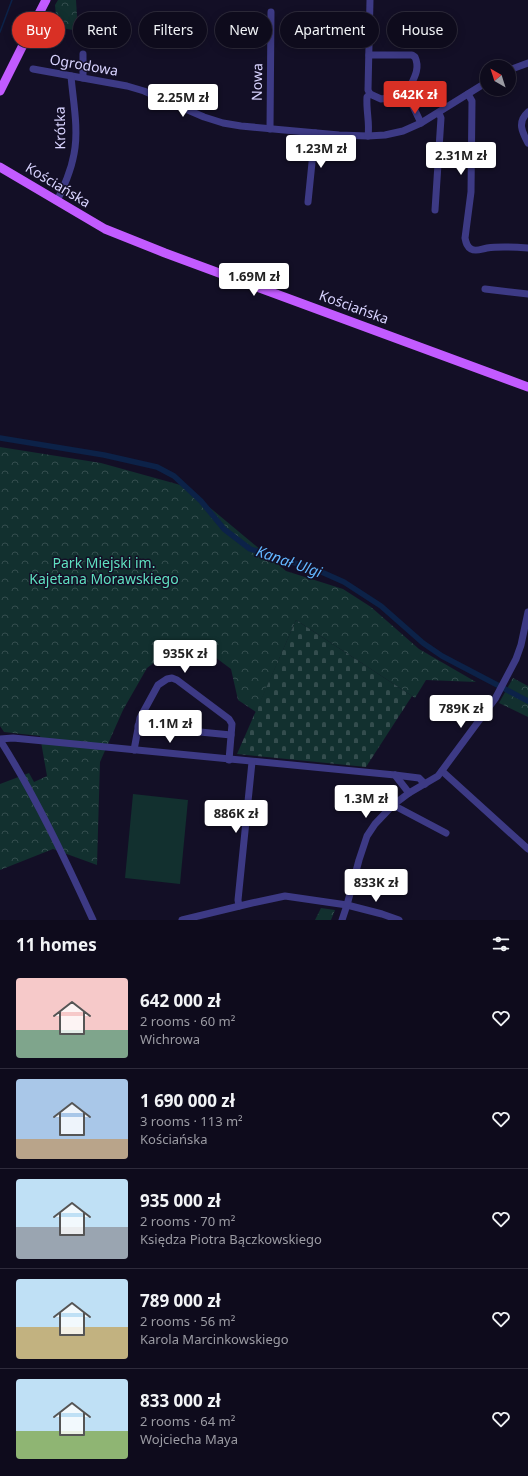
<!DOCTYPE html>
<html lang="en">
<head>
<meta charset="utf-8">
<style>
  :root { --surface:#0e0b1c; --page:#1c1929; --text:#f1f3f6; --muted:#9b9ba3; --line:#2e2b3b; --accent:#d93025 }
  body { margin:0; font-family:"Noto Sans",sans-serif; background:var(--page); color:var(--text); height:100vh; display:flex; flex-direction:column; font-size:15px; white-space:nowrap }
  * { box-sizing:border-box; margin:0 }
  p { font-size:13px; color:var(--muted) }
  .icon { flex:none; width:22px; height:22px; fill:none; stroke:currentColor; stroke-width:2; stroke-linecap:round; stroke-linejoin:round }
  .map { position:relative; height:920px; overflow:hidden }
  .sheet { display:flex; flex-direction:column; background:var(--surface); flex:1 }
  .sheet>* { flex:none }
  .hud { position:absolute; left:12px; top:12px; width:504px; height:36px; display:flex; gap:8px }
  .needle { width:26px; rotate:321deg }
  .tools { position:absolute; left:480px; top:60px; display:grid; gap:8px }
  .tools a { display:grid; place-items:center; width:36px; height:36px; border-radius:50%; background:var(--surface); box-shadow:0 2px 10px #0003,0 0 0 1px var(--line); font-size:20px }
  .price { position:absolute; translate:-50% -34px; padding:0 9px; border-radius:4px; background:#fff; color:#222; font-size:13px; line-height:26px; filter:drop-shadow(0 1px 2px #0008) }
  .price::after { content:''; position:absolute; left:50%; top:24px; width:12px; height:9px; margin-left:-6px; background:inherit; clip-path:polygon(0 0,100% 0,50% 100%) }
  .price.current { background:var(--accent); color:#fff }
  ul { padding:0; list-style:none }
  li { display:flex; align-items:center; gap:12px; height:100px; padding:0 16px }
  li+li { border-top:1px solid var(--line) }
  li span { display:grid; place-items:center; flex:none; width:112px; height:80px; border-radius:4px; color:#555 }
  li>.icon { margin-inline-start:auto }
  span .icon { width:48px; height:48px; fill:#fffc; stroke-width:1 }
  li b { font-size:17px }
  h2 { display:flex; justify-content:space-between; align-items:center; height:48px; padding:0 16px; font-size:17px }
  .chip { padding:0 14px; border-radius:18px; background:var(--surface); box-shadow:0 2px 10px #0003,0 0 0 1px var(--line); font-size:14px; line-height:36px }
  .chip.current { background:var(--accent); color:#fff }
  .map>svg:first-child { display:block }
</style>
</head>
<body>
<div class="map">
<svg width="528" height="920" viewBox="0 0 528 920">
  <defs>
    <pattern id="forest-crowns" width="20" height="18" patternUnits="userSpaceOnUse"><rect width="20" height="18" fill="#12302f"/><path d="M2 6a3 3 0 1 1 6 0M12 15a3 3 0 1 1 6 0" fill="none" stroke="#344d4e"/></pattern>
    <pattern id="cemetery-stones" width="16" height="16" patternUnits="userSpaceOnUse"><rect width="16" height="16" fill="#12302f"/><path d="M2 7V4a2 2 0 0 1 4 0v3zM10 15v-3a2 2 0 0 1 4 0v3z" fill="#344d4e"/></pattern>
  </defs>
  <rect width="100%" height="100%" fill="#130f26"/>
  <g fill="url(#forest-crowns)">
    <polygon points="58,0 76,0 78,31 57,27 55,5"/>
    <polygon points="0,447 101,463 184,486 286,571 343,589 371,607 419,649 476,682 426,680 415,698 296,620 256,712 238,700 231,669 196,643 179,661 167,653 147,668 123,710 100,762 97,865 53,849 0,870 0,784 29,773 34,782 47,776 40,736 4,732 0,726"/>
    <polygon points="513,678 528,686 528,717 499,703"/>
    <polygon points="321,908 335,910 331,920 315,920"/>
  </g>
  <polygon fill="url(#cemetery-stones)" points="296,620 412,696 366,767 237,754"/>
  <polygon fill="#12302f" points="133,794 188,800 180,884 125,878"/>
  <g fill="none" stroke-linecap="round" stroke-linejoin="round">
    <polyline stroke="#0c2248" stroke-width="1.5" points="0,32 12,0"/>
    <polyline stroke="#0c2248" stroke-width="5.5" points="0,438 104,455 157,467 174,476 201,501 224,529 250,549 317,570 344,582 381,606 423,643 442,656 528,701"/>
    <g stroke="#3d3a85" stroke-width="7">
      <polyline points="370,0 368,90 370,94 381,99 401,96 406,97 410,100 421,123"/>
      <polyline points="83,54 83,78"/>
      <path d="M369 55H412L415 57C422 72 409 84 406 97"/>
      <polyline points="33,69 127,86 144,91 204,117 223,123 241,126 339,135 368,136 385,135 403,131 421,123 487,82"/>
      <polyline points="509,70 528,63"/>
      <path d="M468 94 472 101 471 192 465 238C466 243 467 247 471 249 476 252 481 249 487 248 500 246 515 247 528 248"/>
      <path d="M528 112C517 122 522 132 528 143"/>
      <polyline points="270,129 271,12"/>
      <path d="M368 136C370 123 366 111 367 97L370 94"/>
      <path d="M57 201C64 186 71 171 74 154 79 129 73 101 71 76"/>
      <polyline points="308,202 315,133"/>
      <polyline points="435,210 441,118 439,113"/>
      <polyline points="485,289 528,294"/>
      <polyline points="138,726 231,735"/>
      <polyline points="0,739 13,738 395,775 419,778 425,784"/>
      <path d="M0 740C36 797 65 859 93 920"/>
      <polyline points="134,750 140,718 158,685 167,679 172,678 177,680 229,719 232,724 229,760"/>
      <polyline points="442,771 528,849"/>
      <polyline points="395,775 409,793"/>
      <polyline points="393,805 446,833"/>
      <polyline points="239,906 238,900 252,762"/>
      <polyline points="182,920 252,903 285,896 347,905 382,914 399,920"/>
      <polyline points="342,920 347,905 359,860 367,836 375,824 393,805 409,793 438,776 495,699 516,659 521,645 528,612"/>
    </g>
    <g stroke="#c25bff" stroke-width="9">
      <polyline points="0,91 28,35 46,0"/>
      <polyline points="0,167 105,229 165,253 528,387"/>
    </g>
  </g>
  <g text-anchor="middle" stroke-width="3" stroke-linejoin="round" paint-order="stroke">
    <g font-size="14" fill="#d9d4ff" stroke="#130f26">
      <text transform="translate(84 65) rotate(10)" y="5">Ogrodowa</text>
      <text transform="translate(257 82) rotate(-89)" y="5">Nowa</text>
      <text transform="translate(60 128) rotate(-91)" y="5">Krótka</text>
      <text transform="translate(58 185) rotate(31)" y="5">Kościańska</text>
      <text transform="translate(354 307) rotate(20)" y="5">Kościańska</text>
    </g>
    <g font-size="14" fill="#5fe0c0" stroke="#130f26">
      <text x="104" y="568">Park Miejski im.<tspan x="104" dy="16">Kajetana Morawskiego</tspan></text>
    </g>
    <g font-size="15" font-style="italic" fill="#62b6ff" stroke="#130f26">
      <text transform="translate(289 562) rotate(19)" y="5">Kanał Ulgi</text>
    </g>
  </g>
</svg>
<div class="tools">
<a><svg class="needle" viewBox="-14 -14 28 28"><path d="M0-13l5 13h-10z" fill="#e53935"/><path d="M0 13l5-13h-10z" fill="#9b9ba3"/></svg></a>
</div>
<b class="price current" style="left:415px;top:115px">642K zł</b>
<b class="price" style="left:183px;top:118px">2.25M zł</b>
<b class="price" style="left:321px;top:169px">1.23M zł</b>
<b class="price" style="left:461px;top:176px">2.31M zł</b>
<b class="price" style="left:254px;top:297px">1.69M zł</b>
<b class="price" style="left:185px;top:674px">935K zł</b>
<b class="price" style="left:461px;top:729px">789K zł</b>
<b class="price" style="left:170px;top:744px">1.1M zł</b>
<b class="price" style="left:366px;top:819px">1.3M zł</b>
<b class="price" style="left:236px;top:834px">886K zł</b>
<b class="price" style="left:376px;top:903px">833K zł</b>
<div class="hud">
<a class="chip current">Buy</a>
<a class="chip">Rent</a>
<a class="chip">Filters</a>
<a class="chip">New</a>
<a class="chip">Apartment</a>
<a class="chip">House</a>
</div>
</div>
<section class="sheet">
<h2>11 homes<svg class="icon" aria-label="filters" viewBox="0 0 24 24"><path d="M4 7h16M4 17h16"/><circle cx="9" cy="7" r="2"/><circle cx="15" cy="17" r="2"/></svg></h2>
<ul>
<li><span style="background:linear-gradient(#f6c9c9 65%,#7fa58c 0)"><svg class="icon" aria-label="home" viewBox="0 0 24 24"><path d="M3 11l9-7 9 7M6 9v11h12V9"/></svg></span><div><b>642 000 zł</b><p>2 rooms · 60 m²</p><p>Wichrowa</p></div><svg class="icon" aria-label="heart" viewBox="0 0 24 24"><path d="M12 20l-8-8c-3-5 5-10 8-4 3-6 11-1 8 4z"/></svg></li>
<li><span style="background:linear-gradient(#a9c7e8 75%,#b9a48a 0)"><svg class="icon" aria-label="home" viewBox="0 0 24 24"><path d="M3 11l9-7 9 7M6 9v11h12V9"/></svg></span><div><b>1 690 000 zł</b><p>3 rooms · 113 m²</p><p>Kościańska</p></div><svg class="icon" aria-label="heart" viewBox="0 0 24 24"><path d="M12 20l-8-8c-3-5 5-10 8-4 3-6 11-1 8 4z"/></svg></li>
<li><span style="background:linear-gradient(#bfe0f5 60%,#9aa5b1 0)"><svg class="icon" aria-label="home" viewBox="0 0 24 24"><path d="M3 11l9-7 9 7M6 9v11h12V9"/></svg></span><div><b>935 000 zł</b><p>2 rooms · 70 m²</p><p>Księdza Piotra Bączkowskiego</p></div><svg class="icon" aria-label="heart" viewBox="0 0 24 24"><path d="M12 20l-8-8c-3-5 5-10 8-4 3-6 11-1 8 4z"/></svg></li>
<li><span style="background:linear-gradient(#bfe0f5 60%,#c2b280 0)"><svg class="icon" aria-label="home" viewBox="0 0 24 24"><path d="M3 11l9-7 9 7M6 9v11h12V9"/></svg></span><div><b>789 000 zł</b><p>2 rooms · 56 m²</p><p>Karola Marcinkowskiego</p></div><svg class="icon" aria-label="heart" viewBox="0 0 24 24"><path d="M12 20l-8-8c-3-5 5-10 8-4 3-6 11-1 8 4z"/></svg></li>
<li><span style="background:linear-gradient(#bfe0f5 65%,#8fb573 0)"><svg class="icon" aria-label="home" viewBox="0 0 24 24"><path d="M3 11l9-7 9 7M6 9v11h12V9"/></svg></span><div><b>833 000 zł</b><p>2 rooms · 64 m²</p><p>Wojciecha Maya</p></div><svg class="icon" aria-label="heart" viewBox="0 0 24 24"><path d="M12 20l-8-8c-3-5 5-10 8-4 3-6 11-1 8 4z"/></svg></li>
</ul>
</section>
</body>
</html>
